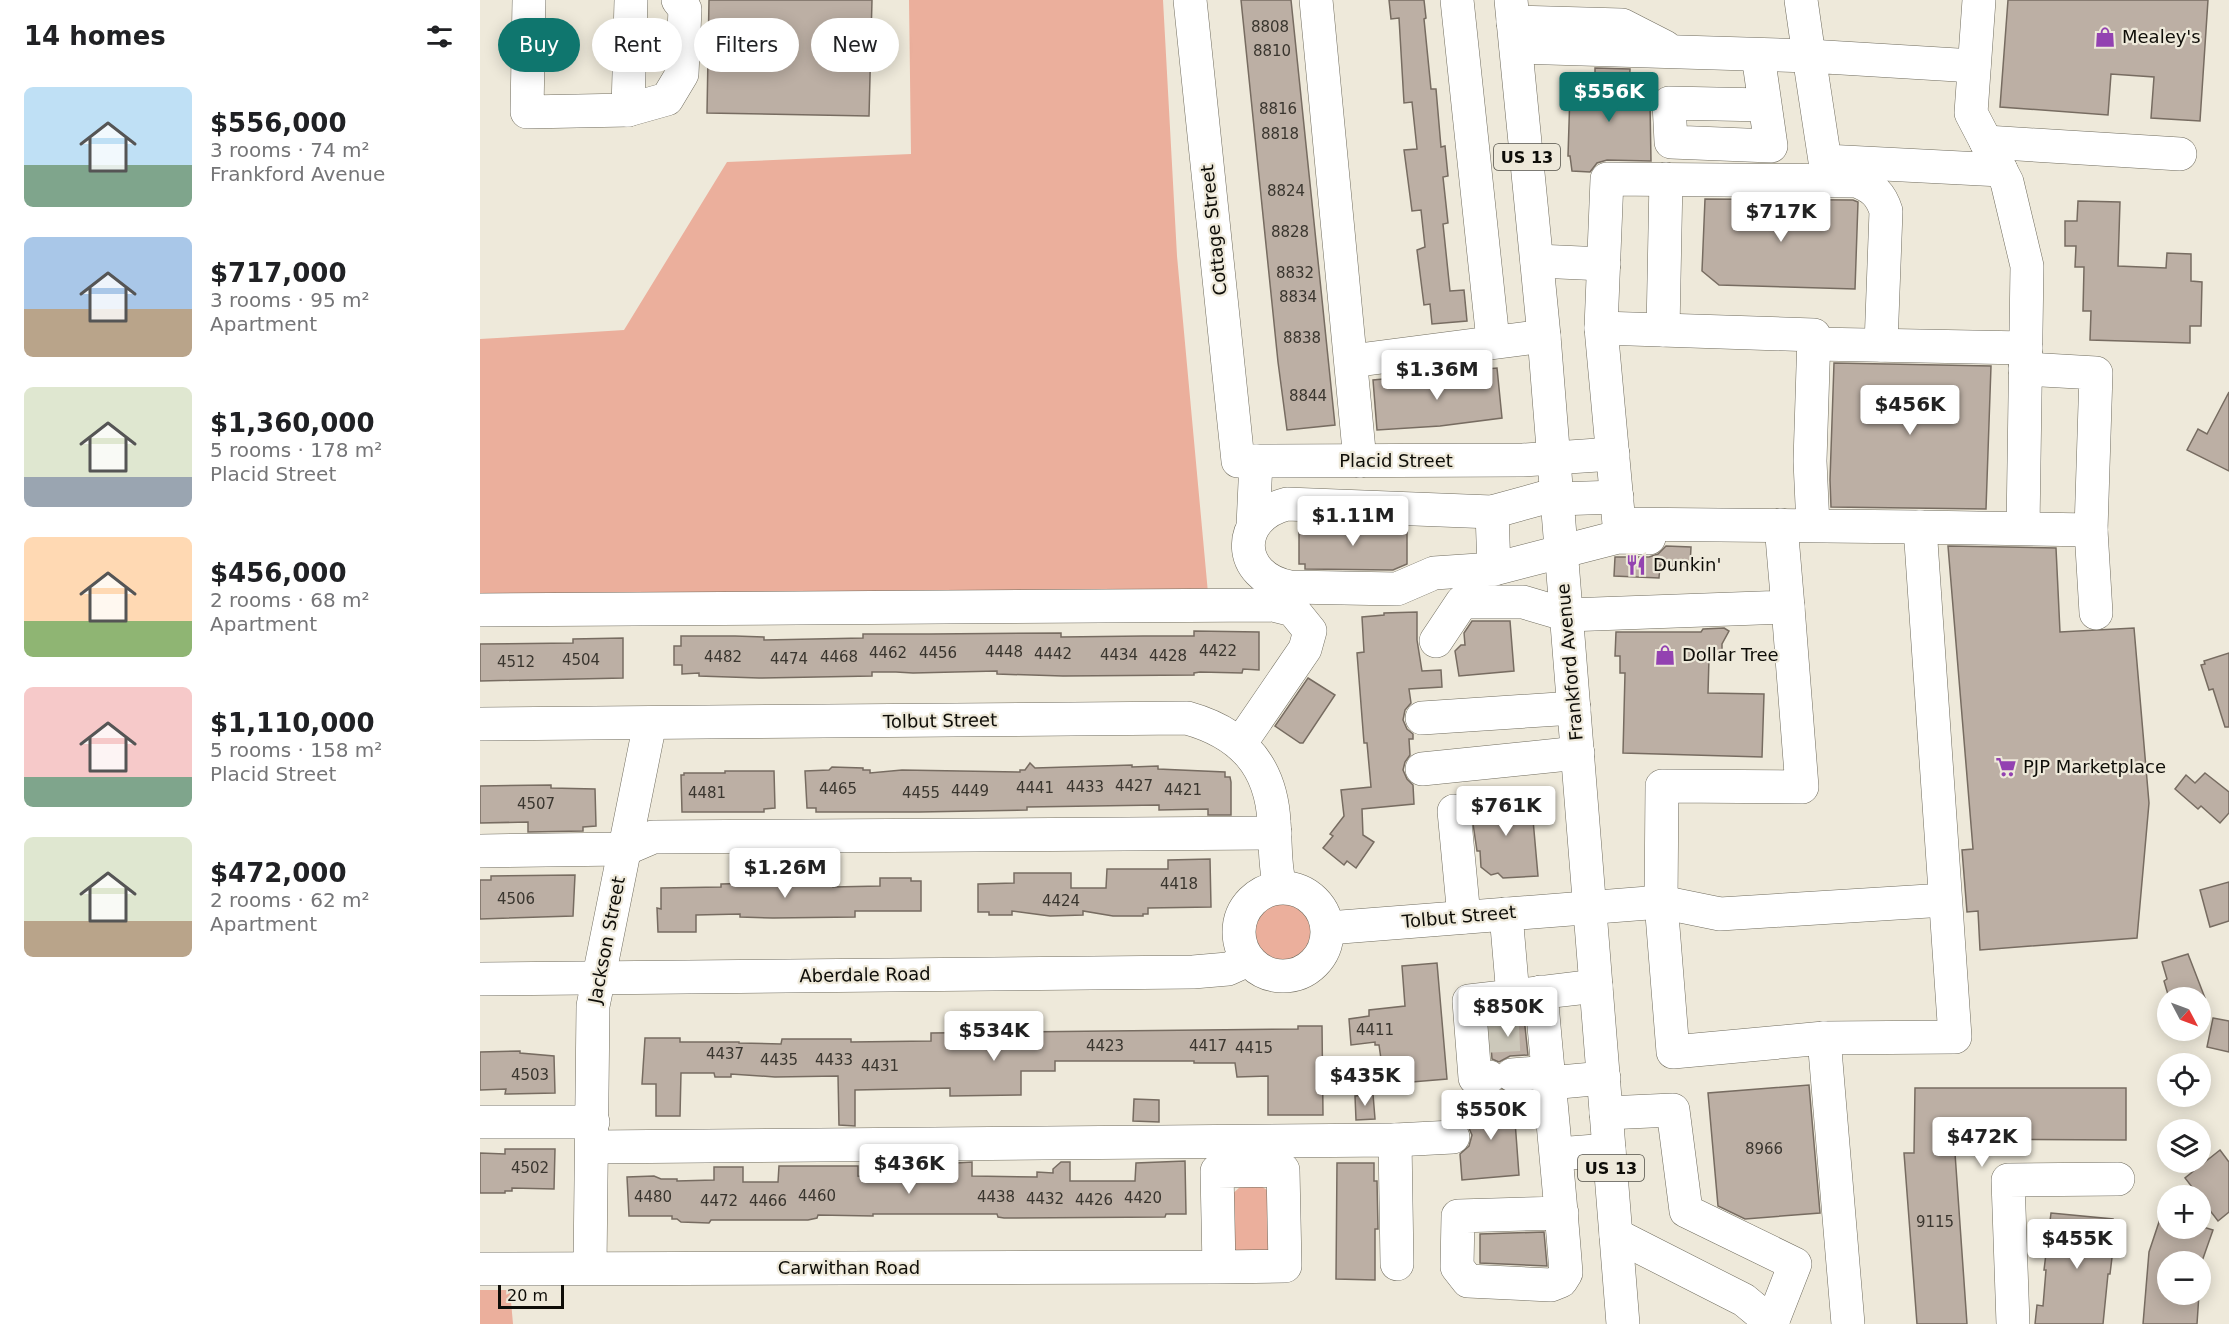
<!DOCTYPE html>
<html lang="en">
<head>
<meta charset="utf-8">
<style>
  :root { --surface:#fff; --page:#f2f2f2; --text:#202124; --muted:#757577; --accent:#0f766e }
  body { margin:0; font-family:"DejaVu Sans",sans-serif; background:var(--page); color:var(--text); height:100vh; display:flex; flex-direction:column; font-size:22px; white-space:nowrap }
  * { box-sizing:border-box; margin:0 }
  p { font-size:20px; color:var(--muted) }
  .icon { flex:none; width:33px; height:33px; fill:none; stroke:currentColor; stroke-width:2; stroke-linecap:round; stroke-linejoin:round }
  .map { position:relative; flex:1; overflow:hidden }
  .side { display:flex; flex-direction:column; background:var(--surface); width:480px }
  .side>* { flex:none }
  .guide { position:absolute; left:18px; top:18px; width:570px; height:54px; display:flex; gap:12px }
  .needle { width:39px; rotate:131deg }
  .controls { position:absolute; left:1677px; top:987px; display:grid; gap:12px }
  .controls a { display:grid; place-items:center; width:54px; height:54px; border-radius:50%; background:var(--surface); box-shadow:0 3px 15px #0003; font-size:30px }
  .scale { position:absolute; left:18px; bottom:15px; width:66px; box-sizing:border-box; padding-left:6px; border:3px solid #0e0d08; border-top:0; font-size:16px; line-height:21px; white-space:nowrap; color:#0e0d08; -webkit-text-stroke:4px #eee9da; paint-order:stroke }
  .price { position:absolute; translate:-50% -51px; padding:0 14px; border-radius:6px; background:#fff; color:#222; font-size:20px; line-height:39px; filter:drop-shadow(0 2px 3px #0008) }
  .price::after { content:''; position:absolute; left:50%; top:36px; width:18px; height:14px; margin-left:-9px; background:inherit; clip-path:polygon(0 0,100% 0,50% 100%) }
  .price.active { background:var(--accent); color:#fff }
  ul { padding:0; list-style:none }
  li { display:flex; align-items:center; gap:18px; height:150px; padding:0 24px }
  li span { display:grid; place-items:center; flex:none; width:168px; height:120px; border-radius:9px; color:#555 }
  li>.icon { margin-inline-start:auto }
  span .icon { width:72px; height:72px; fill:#fffc; stroke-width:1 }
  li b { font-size:26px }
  h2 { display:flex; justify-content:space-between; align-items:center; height:72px; padding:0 24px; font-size:26px }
  .chip { padding:0 21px; border-radius:27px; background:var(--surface); box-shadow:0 3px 15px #0003; font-size:21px; line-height:54px }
  .chip.active { background:var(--accent); color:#fff }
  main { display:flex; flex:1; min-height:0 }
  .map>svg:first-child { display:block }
</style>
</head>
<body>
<main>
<section class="side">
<h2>14 homes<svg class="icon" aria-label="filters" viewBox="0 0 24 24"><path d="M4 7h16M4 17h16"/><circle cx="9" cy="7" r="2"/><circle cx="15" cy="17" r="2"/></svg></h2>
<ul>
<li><span style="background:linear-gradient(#bfe0f5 65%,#7fa58c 0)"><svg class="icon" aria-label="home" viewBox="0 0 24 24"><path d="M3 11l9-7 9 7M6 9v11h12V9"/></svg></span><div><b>$556,000</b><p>3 rooms · 74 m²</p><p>Frankford Avenue</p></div></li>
<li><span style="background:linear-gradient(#a9c7e8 60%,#b9a48a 0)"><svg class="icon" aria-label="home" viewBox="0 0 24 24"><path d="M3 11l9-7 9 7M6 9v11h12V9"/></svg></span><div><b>$717,000</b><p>3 rooms · 95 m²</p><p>Apartment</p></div></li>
<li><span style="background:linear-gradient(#dfe7d0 75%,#9aa5b1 0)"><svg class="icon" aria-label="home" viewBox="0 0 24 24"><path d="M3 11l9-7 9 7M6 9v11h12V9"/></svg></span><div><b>$1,360,000</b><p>5 rooms · 178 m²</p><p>Placid Street</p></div></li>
<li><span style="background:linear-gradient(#ffd9b3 70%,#8fb573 0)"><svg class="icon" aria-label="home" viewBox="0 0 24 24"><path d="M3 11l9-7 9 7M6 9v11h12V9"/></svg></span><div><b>$456,000</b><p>2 rooms · 68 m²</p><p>Apartment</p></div></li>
<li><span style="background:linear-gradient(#f6c9c9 75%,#7fa58c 0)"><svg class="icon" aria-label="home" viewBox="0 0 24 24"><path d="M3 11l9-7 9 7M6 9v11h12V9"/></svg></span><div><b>$1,110,000</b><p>5 rooms · 158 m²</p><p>Placid Street</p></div></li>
<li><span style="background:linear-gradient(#dfe7d0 70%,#b9a48a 0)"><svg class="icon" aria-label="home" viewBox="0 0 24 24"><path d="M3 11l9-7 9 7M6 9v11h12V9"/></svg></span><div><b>$472,000</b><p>2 rooms · 62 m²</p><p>Apartment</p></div></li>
</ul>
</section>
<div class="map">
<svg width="1749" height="1324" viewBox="0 0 1749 1324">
  <rect width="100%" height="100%" fill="#eee9da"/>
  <g fill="#ebaf9c">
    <polygon points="429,0 683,0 697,256 728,593 0,616 0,339 144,330 247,162 431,154"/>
    <circle cx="805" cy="933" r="30"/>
    <polygon points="781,1186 787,1190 794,1240 786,1253 764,1258 751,1248 750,1196 760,1187"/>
    <polygon points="0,1290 30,1290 33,1324 0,1324"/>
  </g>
  <g fill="#bcafa4" stroke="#776c61" stroke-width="1.5">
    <polygon points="229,0 392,0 389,116 227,113"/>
    <polygon points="761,0 811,0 855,425 807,430 798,362"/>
    <polygon points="909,0 944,0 946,18 944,19 951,89 956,89 961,147 965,146 968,176 963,177 968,223 963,224 970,291 984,290 987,321 952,324 950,304 944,305 937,250 945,247 941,210 932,211 924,150 937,149 932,102 924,103 919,18 911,19"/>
    <polygon points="1528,0 1728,0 1720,121 1671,118 1674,77 1631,74 1628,115 1520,107"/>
    <polygon points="1115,68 1150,69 1149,94 1172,95 1170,104 1171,161 1127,160 1117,163 1110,172 1092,171 1090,156 1088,156 1090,93 1115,93"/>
    <polygon points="1225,199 1373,200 1378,202 1375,289 1239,285 1222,271"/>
    <polygon points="1598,201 1640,202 1638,266 1686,268 1687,253 1711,254 1711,281 1722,282 1721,326 1710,326 1710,343 1610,340 1611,311 1603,311 1604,267 1595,267 1596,246 1585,246 1585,221 1597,221"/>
    <polygon points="1354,363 1511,366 1506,509 1351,507 1350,480"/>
    <polygon points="1017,368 1022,418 960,426 897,430 893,380 914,378 914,381 935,379 996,373 996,370"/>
    <polygon points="1749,392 1749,471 1707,450 1718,429 1727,434"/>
    <polygon points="826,524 927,527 927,564 913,570 825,569 825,564 819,564 819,529 825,529"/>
    <polygon points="1186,546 1211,547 1210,567 1180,565 1179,578 1134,576 1135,557 1169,557 1178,554"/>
    <polygon points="1468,546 1576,548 1580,632 1654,628 1669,803 1657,938 1500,950 1498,911 1487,912 1482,850 1493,849"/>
    <polygon points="937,612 937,640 942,671 961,670 962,687 929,689 931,703 925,710 923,720 927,729 933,734 933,739 929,739 930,755 925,762 923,770 927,779 933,785 934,804 882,809 883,835 894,842 876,868 867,861 864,865 843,848 853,836 850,834 864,816 861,790 891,787 887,743 884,743 877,653 884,652 882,617 904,615 904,613"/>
    <polygon points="992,621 1030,621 1034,671 979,676 975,651 981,645 985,645 984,633"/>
    <polygon points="1244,628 1249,631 1242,644 1242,658 1229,658 1228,693 1284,694 1282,757 1143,753 1145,673 1140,673 1140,656 1135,656 1136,632 1221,632 1223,629"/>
    <polygon points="714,631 779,632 779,670 763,669 762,673 720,672 714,673 714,675 583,676 517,674 517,671 433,673 416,672 392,672 392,676 279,678 219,676 219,673 202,674 202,665 194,665 194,646 201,646 201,636 255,636 284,637 284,640 383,638 383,634 450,634 581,633 581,637 664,636 714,636"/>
    <polygon points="143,638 143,678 0,681 0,644 93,643 93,639"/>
    <polygon points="1749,653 1749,727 1745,727 1733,689 1729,690 1721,665 1725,664 1724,661"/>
    <polygon points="828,678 855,695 823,743 820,743 795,726"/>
    <polygon points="550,763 555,768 652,765 652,767 678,766 678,769 745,772 745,777 750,777 751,782 751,815 728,815 728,809 679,810 679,805 547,807 547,810 439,812 336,812 336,808 327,808 325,771 349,770 352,767 383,768 383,770 390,770 390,773 422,770 540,772 540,770 545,770"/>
    <polygon points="245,771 294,771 295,808 284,809 284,812 202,812 201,775 204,775 204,773 245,773"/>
    <polygon points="1725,773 1749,792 1749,813 1740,823 1721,806 1718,809 1695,789 1706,775 1715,783"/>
    <polygon points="71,785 71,788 115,789 116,826 103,827 103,831 48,832 48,822 0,823 0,786"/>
    <polygon points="1051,797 1058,876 1023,878 1018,873 1011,875 1001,867 1000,851 997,851 990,803"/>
    <polygon points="730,859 731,907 668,908 668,914 663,914 663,916 633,916 603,911 603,915 570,916 532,911 532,915 509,915 509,912 498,912 498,884 534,883 534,873 591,873 591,888 626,888 627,869 688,869 688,860"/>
    <polygon points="329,862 352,862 353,887 400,886 400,878 431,878 431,881 441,881 441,911 375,911 375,917 293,918 260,917 260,914 216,915 216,932 178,932 177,908 181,909 181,888 241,887 241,884 279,883 278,873 296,872 296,876 330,875"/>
    <polygon points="95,875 93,916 0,919 0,880 11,880 11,876"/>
    <polygon points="1749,882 1749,921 1730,927 1720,890"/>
    <polygon points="1708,954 1725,998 1689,998 1684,981 1687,979 1682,962"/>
    <polygon points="957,963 967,1079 932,1082 930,1063 902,1066 899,1045 895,1045 895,1042 871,1045 869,1019 889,1016 889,1010 925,1006 922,966"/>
    <polygon points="1044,1017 1048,1055 1030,1056 1019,1062 1012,1059 1009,1020"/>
    <polygon points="1733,1018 1749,1021 1749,1052 1727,1047"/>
    <polygon points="818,1026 842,1026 843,1115 788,1115 788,1076 757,1077 755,1063 714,1063 714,1061 575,1061 575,1071 541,1071 541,1095 470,1096 470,1088 375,1090 375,1126 359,1125 358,1076 295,1077 251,1074 251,1077 235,1077 234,1073 201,1073 200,1116 176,1116 176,1084 162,1084 165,1038 200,1038 200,1042 259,1042 259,1043 301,1044 302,1039 371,1039 371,1042 451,1041 451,1033 818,1029"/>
    <polygon points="40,1051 40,1053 74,1056 75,1093 25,1094 26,1089 0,1090 0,1052"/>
    <polygon points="1329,1085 1340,1213 1265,1219 1238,1206 1228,1093"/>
    <polygon points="1435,1088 1646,1088 1646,1140 1474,1139 1487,1324 1437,1324 1424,1153 1434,1153"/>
    <polygon points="1022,1090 1033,1094 1039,1175 982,1180 980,1154 989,1146 992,1135 988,1126 978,1119 977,1113 1012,1110 1011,1096"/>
    <polygon points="893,1094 895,1119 876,1120 875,1096"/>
    <polygon points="654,1099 679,1100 679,1122 653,1121"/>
    <polygon points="25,1149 75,1149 74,1189 32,1188 32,1191 25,1191 25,1193 0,1193 0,1153 25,1154"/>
    <polygon points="1740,1150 1749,1162 1749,1212 1738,1221 1705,1178"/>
    <polygon points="705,1161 706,1214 686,1214 685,1217 524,1218 518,1217 517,1214 393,1214 393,1216 338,1215 337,1218 328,1220 231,1220 229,1223 201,1222 197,1219 192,1219 192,1216 149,1216 147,1177 174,1176 181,1179 197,1179 197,1181 234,1180 234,1167 263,1167 263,1182 298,1182 299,1166 378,1166 378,1176 384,1177 476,1177 476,1163 492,1162 492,1176 557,1177 557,1172 573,1173 573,1169 581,1162 590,1162 590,1181 655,1181 656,1163"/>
    <polygon points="857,1163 894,1163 894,1181 897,1181 898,1229 895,1229 895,1280 856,1279"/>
    <polygon points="1571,1213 1633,1219 1631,1233 1635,1233 1630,1274 1628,1274 1623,1324 1555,1324 1557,1305 1563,1306 1566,1270 1564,1270"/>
    <polygon points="1682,1213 1688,1215 1688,1228 1720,1228 1720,1226 1733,1230 1720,1267 1720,1262 1688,1262 1688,1294 1719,1294 1717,1324 1663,1324 1669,1252"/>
    <polygon points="1064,1232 1067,1266 1000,1263 1000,1234"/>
  </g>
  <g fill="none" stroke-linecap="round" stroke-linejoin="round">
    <polyline stroke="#ccc8ba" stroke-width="33" stroke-dasharray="33 16" stroke-linecap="butt" points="1022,1019 1025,1076"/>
    <g stroke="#706c5e" stroke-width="34">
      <g id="minor">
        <polyline points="49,0 47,112 148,110 151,0"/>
        <polyline points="710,0 758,461 1043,460 1133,454"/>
        <polyline points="836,0 880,461"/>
        <polyline points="977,0 1012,331"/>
        <polyline points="1499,0 1491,113 1527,182 1547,266 1543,528"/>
        <polyline points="1033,22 1142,25 1185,47"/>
        <polyline points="1036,47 1329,56 1321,0"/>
        <polyline points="1278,55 1291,146 1191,142 1189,103 1285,105"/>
        <polyline points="1494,66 1329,56 1345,161 1521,170"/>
        <polyline points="148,110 187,99 202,74 205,9 198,0"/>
        <polyline points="1506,142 1700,154"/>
        <polyline points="1057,261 1124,264"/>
        <path d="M1121 328 1127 179 1377 181C1393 187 1401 195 1406 211L1401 345"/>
        <polyline points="1183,330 1186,179"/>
        <polyline points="1334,344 1546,348"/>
        <polyline points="871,361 1064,336"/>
        <polyline points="1545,369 1616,373 1611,530"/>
        <path d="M1077 494 1012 512 807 504C754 517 756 577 810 587L917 589 954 573 1014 569 1138 537 1169 538"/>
        <polyline points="1077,499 1137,497"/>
        <polyline points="1012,512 1014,569"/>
        <polyline points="773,526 776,461"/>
        <path d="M1333 526 1330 461 1334 335 1121 328 1139 524C1239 525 1340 526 1440 527"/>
        <polyline points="1308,607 1322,787 1182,786 1181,902 1193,1052 1344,1038 1475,1037 1440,527 1611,530 1616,613"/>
        <polyline points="0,610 793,605 813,610 830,631 825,649 760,744"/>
        <polyline points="956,641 982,602 1043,602 1087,615 1308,607 1301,525"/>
        <polyline points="942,718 1094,708"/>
        <path d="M0 724 707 718C761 733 791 765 794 822 796 844 794 865 800 886"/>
        <polyline points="942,769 1098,753"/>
        <polyline points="974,811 984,917"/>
        <polyline points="0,851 145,849 173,837 795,833"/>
        <circle cx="803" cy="932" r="44"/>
        <polyline points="1026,914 1033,996"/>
        <polyline points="848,928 1181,902 1240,914 1465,900"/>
        <polyline points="0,979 713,972 748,969 768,960"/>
        <path d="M1061 992C1069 1086 1079 1179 1086 1273L1081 1281 1071 1285 988 1281 977 1267 978 1216 1082 1213"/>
        <polyline points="1344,1038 1368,1324"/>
        <polyline points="1032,1075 1068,1072"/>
        <polyline points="1009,1077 995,1078 989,1001 1116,986"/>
        <polyline points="1069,1083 1124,1078"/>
        <polyline points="1126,1113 1193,1110 1206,1211 1315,1264 1292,1323"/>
        <polyline points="0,1122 113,1122"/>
        <polyline points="915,1140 973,1137"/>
        <polyline points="112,1147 915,1140 917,1264"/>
        <polyline points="1077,1154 1129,1150"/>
        <polyline points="110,1268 113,1006 170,723"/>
        <polyline points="0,1269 739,1267 805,1266 803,1170 737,1171 739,1267"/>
        <polyline points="1533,1324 1528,1180 1638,1179"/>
      </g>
    </g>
    <g stroke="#706c5e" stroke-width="34">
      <g id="major">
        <polyline points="1031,0 1064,336 1143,1324"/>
        <polyline points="1136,1235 1264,1300 1293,1324"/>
      </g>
    </g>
    <use href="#minor" stroke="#fff" stroke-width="33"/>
    <use href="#major" stroke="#fff" stroke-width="33"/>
  </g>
  <defs>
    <g id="shop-bare" transform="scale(1.62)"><path d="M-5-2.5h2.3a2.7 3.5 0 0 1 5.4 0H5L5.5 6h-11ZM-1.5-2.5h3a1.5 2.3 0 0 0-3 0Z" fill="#9342b1" stroke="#eee9da" stroke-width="2.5" paint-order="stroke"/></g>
    <g id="restaurant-bare" transform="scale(1.62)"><path d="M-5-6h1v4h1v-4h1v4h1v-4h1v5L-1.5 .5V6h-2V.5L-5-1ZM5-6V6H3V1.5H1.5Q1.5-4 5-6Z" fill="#9342b1" stroke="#eee9da" stroke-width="2.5" paint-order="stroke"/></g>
    <g id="supermarket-bare" transform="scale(1.62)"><path d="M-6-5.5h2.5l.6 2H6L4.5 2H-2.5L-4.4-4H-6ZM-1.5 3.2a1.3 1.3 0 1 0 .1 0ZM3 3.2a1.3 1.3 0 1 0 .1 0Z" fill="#9342b1" stroke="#eee9da" stroke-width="2.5" paint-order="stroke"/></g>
  </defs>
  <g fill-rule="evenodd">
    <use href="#shop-bare" x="1625" y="37"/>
    <use href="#restaurant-bare" x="1156" y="565"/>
    <use href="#shop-bare" x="1185" y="655"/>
    <use href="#supermarket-bare" x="1526" y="767"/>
  </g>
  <g text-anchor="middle" stroke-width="4.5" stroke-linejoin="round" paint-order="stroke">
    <g font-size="15" fill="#3a362f">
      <text x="790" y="32">8808</text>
      <text x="792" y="56">8810</text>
      <text x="798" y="114">8816</text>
      <text x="800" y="139">8818</text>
      <text x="806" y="196">8824</text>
      <text x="810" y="237">8828</text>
      <text x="815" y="278">8832</text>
      <text x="818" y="302">8834</text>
      <text x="822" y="343">8838</text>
      <text x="828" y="401">8844</text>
      <text x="738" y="656">4422</text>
      <text x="524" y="657">4448</text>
      <text x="408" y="658">4462</text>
      <text x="458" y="658">4456</text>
      <text x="573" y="659">4442</text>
      <text x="639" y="660">4434</text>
      <text x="688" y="661">4428</text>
      <text x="243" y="662">4482</text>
      <text x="359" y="662">4468</text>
      <text x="309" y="664">4474</text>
      <text x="101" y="665">4504</text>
      <text x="36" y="667">4512</text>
      <text x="654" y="791">4427</text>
      <text x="605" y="792">4433</text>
      <text x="555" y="793">4441</text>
      <text x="358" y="794">4465</text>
      <text x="703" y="795">4421</text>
      <text x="490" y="796">4449</text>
      <text x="227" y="798">4481</text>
      <text x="441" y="798">4455</text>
      <text x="56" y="809">4507</text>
      <text x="699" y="889">4418</text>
      <text x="36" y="904">4506</text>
      <text x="581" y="906">4424</text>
      <text x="895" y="1035">4411</text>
      <text x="625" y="1051">4423</text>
      <text x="728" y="1051">4417</text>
      <text x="774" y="1053">4415</text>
      <text x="245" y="1059">4437</text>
      <text x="299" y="1065">4435</text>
      <text x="354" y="1065">4433</text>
      <text x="400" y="1071">4431</text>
      <text x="50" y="1080">4503</text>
      <text x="1284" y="1154">8966</text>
      <text x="50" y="1173">4502</text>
      <text x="337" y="1201">4460</text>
      <text x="173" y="1202">4480</text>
      <text x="516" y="1202">4438</text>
      <text x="663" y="1203">4420</text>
      <text x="565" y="1204">4432</text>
      <text x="614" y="1205">4426</text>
      <text x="239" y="1206">4472</text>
      <text x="288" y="1206">4466</text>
      <text x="1455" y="1227">9115</text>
    </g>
    <g fill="#eee9da" stroke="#514f47" stroke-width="1.5">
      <rect x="1014" y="144" width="66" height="26" rx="4.5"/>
      <rect x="1098" y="1155" width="66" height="26" rx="4.5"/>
    </g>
    <g font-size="16" font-weight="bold" fill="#0e0d08">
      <text x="1047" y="163">US 13</text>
      <text x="1131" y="1174">US 13</text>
    </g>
    <g font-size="18" fill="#0e0d08" stroke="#eee9da" text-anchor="start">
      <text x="1642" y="43">Mealey's</text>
      <text x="1173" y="571">Dunkin'</text>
      <text x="1202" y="661">Dollar Tree</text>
      <text x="1543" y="773">PJP Marketplace</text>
    </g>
    <g font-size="18" fill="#0e0d08" stroke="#eee9da">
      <text transform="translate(734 230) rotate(-96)" y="6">Cottage Street</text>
      <text x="916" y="467">Placid Street</text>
      <text transform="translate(1090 662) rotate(-95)" y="6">Frankford Avenue</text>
      <text transform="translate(460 721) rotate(-1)" y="6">Tolbut Street</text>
      <text transform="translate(979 917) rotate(-5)" y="6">Tolbut Street</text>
      <text transform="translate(127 940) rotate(-79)" y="6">Jackson Street</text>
      <text transform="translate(385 975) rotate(-1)" y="6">Aberdale Road</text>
      <text x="369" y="1274">Carwithan Road</text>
    </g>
  </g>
</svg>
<div class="controls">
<a><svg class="needle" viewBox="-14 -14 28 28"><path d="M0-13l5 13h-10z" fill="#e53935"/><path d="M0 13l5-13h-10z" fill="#757577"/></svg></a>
<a><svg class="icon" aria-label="locate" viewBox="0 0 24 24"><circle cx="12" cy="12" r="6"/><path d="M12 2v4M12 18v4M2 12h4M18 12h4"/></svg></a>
<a><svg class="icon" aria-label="layers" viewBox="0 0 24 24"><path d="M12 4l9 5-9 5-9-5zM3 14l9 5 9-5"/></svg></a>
<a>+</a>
<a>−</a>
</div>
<div class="scale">20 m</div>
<b class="price active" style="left:1129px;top:123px">$556K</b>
<b class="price" style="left:1301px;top:243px">$717K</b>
<b class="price" style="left:957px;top:401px">$1.36M</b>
<b class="price" style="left:1430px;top:436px">$456K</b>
<b class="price" style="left:873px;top:547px">$1.11M</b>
<b class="price" style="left:1026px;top:837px">$761K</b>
<b class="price" style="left:305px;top:899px">$1.26M</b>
<b class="price" style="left:1028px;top:1038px">$850K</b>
<b class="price" style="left:514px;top:1062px">$534K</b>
<b class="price" style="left:885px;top:1107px">$435K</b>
<b class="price" style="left:1011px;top:1141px">$550K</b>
<b class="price" style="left:1502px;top:1168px">$472K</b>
<b class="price" style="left:429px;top:1195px">$436K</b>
<b class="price" style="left:1597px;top:1270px">$455K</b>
<div class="guide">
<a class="chip active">Buy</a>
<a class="chip">Rent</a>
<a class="chip">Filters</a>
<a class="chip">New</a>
</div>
</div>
</main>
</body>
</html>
